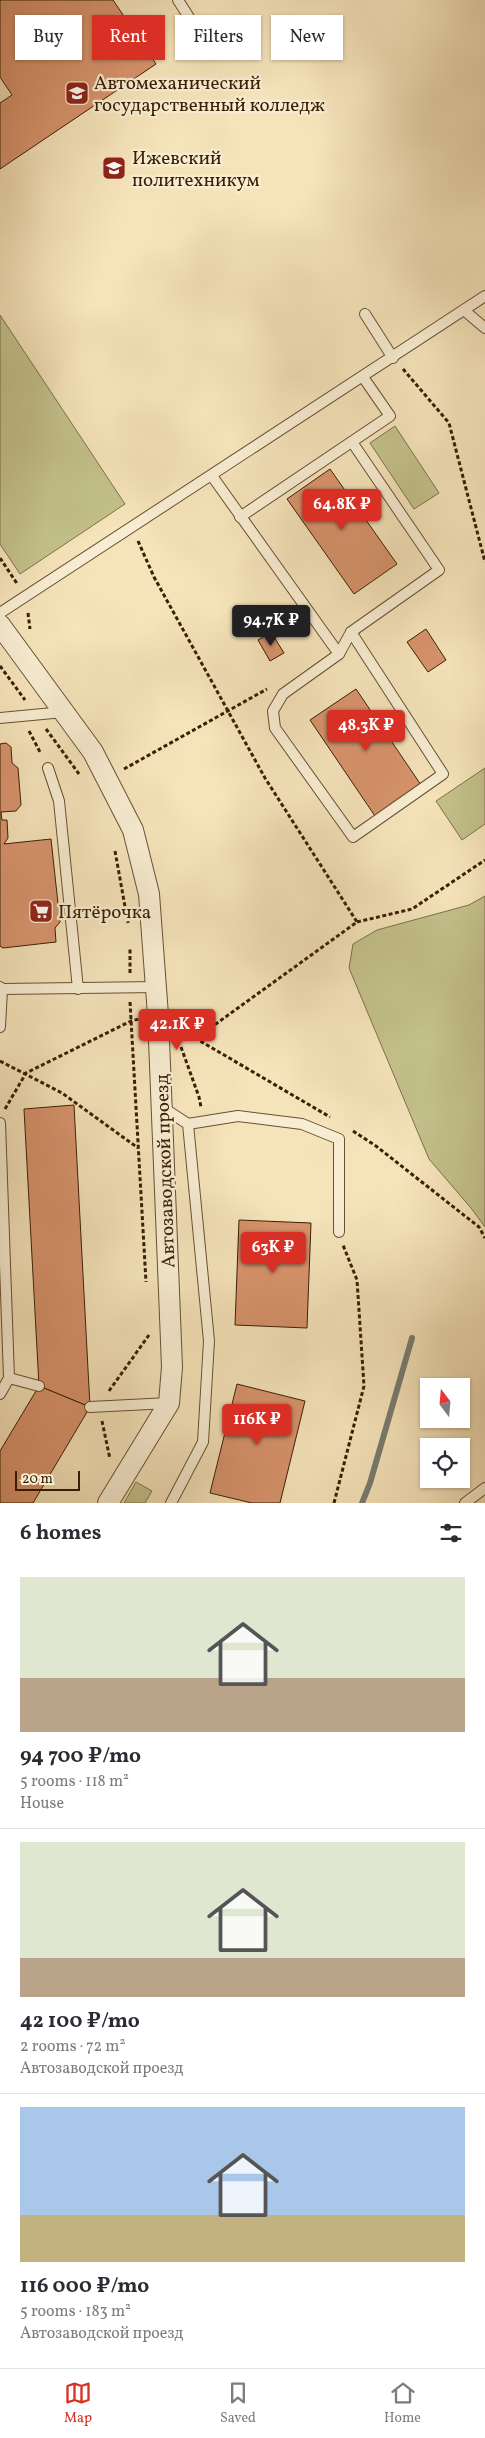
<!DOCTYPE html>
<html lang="en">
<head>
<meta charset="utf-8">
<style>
  :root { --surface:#fff; --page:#f7f7f7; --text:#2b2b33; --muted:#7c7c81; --line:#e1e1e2; --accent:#d93025 }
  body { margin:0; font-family:Vollkorn,serif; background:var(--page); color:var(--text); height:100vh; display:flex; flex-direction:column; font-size:19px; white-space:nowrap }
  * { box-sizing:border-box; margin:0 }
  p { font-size:16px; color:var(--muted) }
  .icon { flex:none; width:28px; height:28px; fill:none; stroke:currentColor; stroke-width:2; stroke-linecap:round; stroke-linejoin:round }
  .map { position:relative; height:1503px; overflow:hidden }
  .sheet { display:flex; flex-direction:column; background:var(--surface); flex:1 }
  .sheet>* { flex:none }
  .guide { position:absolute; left:15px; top:15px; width:455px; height:45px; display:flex; gap:10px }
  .needle { width:32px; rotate:344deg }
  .fabs { position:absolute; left:420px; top:1378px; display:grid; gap:10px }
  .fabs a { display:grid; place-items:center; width:50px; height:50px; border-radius:0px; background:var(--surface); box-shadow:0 1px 4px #0004; font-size:25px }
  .scale { position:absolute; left:15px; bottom:12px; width:65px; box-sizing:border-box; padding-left:5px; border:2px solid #391f05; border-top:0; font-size:14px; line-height:18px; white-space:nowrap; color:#391f05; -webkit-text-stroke:4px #f8edd2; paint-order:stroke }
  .price { position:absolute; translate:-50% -42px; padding:0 11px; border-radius:5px; background:var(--accent); color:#fff; font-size:16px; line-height:32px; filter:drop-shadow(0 1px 2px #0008) }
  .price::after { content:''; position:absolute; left:50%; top:30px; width:15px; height:11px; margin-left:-8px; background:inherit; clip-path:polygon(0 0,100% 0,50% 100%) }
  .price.active { background:#222; color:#fff }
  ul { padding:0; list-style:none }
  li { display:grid; align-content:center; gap:10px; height:265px; padding:0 20px }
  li+li { border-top:1px solid var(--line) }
  li span { display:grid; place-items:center; height:155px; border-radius:0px; color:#555 }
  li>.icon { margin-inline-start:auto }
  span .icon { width:90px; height:90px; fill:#fffc; stroke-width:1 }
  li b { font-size:21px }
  h2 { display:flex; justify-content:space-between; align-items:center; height:60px; padding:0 20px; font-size:21px }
  .pill { padding:0 18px; border-radius:0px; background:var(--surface); box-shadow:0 1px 4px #0004; font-size:18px; line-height:45px }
  .pill.active { background:var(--accent); color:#fff }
  .tabs { display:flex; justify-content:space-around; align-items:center; height:70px; border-top:1px solid var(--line); background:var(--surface); font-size:14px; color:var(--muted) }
  .tabs a { display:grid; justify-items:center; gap:2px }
  .tabs .active { color:var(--accent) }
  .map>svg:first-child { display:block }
</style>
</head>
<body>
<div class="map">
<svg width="485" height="1503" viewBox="0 0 485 1503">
  <rect width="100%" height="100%" fill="#f5e3ba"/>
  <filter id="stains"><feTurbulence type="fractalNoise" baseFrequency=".004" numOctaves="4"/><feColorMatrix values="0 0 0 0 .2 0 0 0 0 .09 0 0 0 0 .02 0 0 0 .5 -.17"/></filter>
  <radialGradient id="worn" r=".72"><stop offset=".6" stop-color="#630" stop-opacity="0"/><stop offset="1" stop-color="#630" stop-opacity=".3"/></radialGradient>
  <g fill="#c3c18b" stroke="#7e7048">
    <polygon points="0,315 125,504 20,574 0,544"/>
    <polygon points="395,426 439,493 414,509 370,443"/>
    <polygon points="485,768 485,824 462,840 436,801"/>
    <polygon points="485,896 485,1227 471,1208 429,1159 349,968 353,944 377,930 469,905"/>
    <polygon points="136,1482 152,1491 145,1503 124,1503"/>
  </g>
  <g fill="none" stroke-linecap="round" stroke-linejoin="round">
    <polyline stroke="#787d72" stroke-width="6" points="362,1503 370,1483 412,1338"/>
  </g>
  <g fill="#d7936c" stroke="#391f05">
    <polygon points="0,0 113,0 156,64 0,169 0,103 12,95 0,77"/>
    <polygon points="330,469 397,564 354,594 287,499"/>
    <polygon points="426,629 446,660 428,672 407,642"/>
    <polygon points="271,632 284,653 270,661 258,640"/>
    <polygon points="356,689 421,785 375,816 310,720"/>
    <polygon points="6,743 11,747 12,763 18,768 21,805 16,811 1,812 2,820 7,820 8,838 4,844 51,839 60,922 55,928 56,942 3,948 0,946 0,744"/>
    <polygon points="74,1105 90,1407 39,1386 24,1109"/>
    <polygon points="239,1220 311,1223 307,1328 235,1325"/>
    <polygon points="237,1384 305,1401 280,1503 252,1503 210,1493"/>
    <polygon points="39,1386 90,1407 33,1503 0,1503 0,1451"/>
  </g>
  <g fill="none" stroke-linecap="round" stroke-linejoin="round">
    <g stroke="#685032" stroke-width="12">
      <g id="service">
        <polyline points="178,0 197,30"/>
        <polyline points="465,311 485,328"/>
        <polyline points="365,314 393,358"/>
        <polyline points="212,476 339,654 351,632 439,570 352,442"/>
        <polyline points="240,517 390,416 363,377"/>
        <polyline points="0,613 485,296"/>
        <polyline points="339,654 283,694 273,711 275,728 353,837 443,774 351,632"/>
        <polyline points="0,718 64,712"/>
        <polyline points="48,768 59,801 78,989"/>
        <polyline points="0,987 2,989 157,987"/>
        <polyline points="0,1027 2,989"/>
        <polyline points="162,1107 188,1124 209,1341 203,1442 171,1503"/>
        <polyline points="0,1123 9,1378 0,1394"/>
        <polyline points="188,1124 238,1116 302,1124 339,1139 339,1232"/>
        <polyline points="9,1378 39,1386"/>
        <polyline points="90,1407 169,1403"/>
        <polyline points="465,1503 485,1488"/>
      </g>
    </g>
    <g stroke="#685032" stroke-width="22">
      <polyline id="minor" points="0,625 93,752 133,830 149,894 158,1015 172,1367 169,1403 108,1503"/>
    </g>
    <g stroke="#391f05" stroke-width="3" stroke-dasharray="4 2.5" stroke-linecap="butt">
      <polyline points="403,369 449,423 485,562"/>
      <polyline points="138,541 154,577 265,778 357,922 195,1039"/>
      <polyline points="0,558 18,585"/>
      <polyline points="28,613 30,629"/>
      <polyline points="0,666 25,700"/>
      <polyline points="46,729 79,774"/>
      <polyline points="29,731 41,754"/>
      <polyline points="124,769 267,689"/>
      <polyline points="115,851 128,923"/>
      <polyline points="357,922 412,909 485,860"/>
      <polyline points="130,973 130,947"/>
      <polyline points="130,1002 146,1282"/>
      <polyline points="178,1028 330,1117"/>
      <polyline points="181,1047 199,1097 201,1107"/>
      <polyline points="0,1061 62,1093 138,1148"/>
      <polyline points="5,1109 26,1073 131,1021 139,1019"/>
      <polyline points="353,1131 376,1146 479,1227 485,1238"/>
      <polyline points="109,1391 149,1335"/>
      <polyline points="102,1421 110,1459"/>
      <polyline points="334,1503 364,1386 357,1280 343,1245"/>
    </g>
    <use href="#service" stroke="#f8edd2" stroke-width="10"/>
    <use href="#minor" stroke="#f8edd2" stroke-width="20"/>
  </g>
  <defs>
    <g id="university-square" transform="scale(1.25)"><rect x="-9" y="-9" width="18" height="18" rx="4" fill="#8f2418" stroke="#f8edd2"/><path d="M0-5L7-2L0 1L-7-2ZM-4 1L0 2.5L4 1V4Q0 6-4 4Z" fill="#fff"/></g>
    <g id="supermarket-square" transform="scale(1.25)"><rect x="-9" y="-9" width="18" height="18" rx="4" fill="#8f2418" stroke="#f8edd2"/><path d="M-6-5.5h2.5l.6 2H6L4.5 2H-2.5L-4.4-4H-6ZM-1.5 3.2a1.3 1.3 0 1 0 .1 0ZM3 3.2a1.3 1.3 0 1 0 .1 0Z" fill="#fff"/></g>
  </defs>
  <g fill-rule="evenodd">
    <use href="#university-square" x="77" y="93"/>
    <use href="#university-square" x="114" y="168"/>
    <use href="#supermarket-square" x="41" y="911"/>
  </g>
  <g text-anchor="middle" stroke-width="4.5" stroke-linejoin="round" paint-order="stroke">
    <g font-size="19" fill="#391f05" stroke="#f8edd2" text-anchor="start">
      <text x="94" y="89">Автомеханический<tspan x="94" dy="22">государственный колледж</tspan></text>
      <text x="132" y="164">Ижевский<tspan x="132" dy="22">политехникум</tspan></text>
      <text x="58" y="918">Пятёрочка</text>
    </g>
    <g font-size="19" fill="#391f05" stroke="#f8edd2">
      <text transform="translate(164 1171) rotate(-92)" y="7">Автозаводской проезд</text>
    </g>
  </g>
  <rect width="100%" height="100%" filter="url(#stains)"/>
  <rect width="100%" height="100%" fill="url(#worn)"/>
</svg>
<div class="fabs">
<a><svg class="needle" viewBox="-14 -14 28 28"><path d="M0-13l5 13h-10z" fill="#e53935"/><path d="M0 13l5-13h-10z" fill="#7c7c81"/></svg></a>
<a><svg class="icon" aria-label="locate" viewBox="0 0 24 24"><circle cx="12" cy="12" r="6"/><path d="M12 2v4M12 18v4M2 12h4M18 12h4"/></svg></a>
</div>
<div class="scale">20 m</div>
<b class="price" style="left:342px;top:531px">64.8K ₽</b>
<b class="price active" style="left:271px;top:647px">94.7K ₽</b>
<b class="price" style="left:366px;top:752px">48.3K ₽</b>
<b class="price" style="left:177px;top:1051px">42.1K ₽</b>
<b class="price" style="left:273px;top:1274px">63K ₽</b>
<b class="price" style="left:257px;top:1446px">116K ₽</b>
<div class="guide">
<a class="pill">Buy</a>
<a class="pill active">Rent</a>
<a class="pill">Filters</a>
<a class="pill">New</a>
</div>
</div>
<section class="sheet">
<h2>6 homes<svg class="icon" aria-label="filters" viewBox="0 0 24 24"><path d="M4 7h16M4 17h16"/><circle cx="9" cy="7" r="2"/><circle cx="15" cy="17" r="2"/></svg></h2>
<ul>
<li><span style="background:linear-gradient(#dfe7d0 65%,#b9a48a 0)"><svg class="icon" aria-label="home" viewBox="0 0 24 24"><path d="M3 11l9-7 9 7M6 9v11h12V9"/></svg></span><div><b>94 700 ₽/mo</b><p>5 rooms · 118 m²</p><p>House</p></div></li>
<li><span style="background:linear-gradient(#dfe7d0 75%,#b9a48a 0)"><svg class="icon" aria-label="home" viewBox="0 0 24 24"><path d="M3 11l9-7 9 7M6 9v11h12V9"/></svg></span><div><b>42 100 ₽/mo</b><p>2 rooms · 72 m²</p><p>Автозаводской проезд</p></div></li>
<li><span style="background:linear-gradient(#a9c7e8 70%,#c2b280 0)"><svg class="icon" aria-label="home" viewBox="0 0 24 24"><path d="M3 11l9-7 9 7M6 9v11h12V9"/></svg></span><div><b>116 000 ₽/mo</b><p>5 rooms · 183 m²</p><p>Автозаводской проезд</p></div></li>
</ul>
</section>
<nav class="tabs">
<a class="active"><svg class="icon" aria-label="map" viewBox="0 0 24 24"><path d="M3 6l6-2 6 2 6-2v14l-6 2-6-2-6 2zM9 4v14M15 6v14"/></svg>Map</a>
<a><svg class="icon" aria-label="saved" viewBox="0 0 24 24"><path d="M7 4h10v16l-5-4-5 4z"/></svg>Saved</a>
<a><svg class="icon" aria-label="home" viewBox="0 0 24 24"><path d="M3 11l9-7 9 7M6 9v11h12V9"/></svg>Home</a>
</nav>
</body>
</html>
